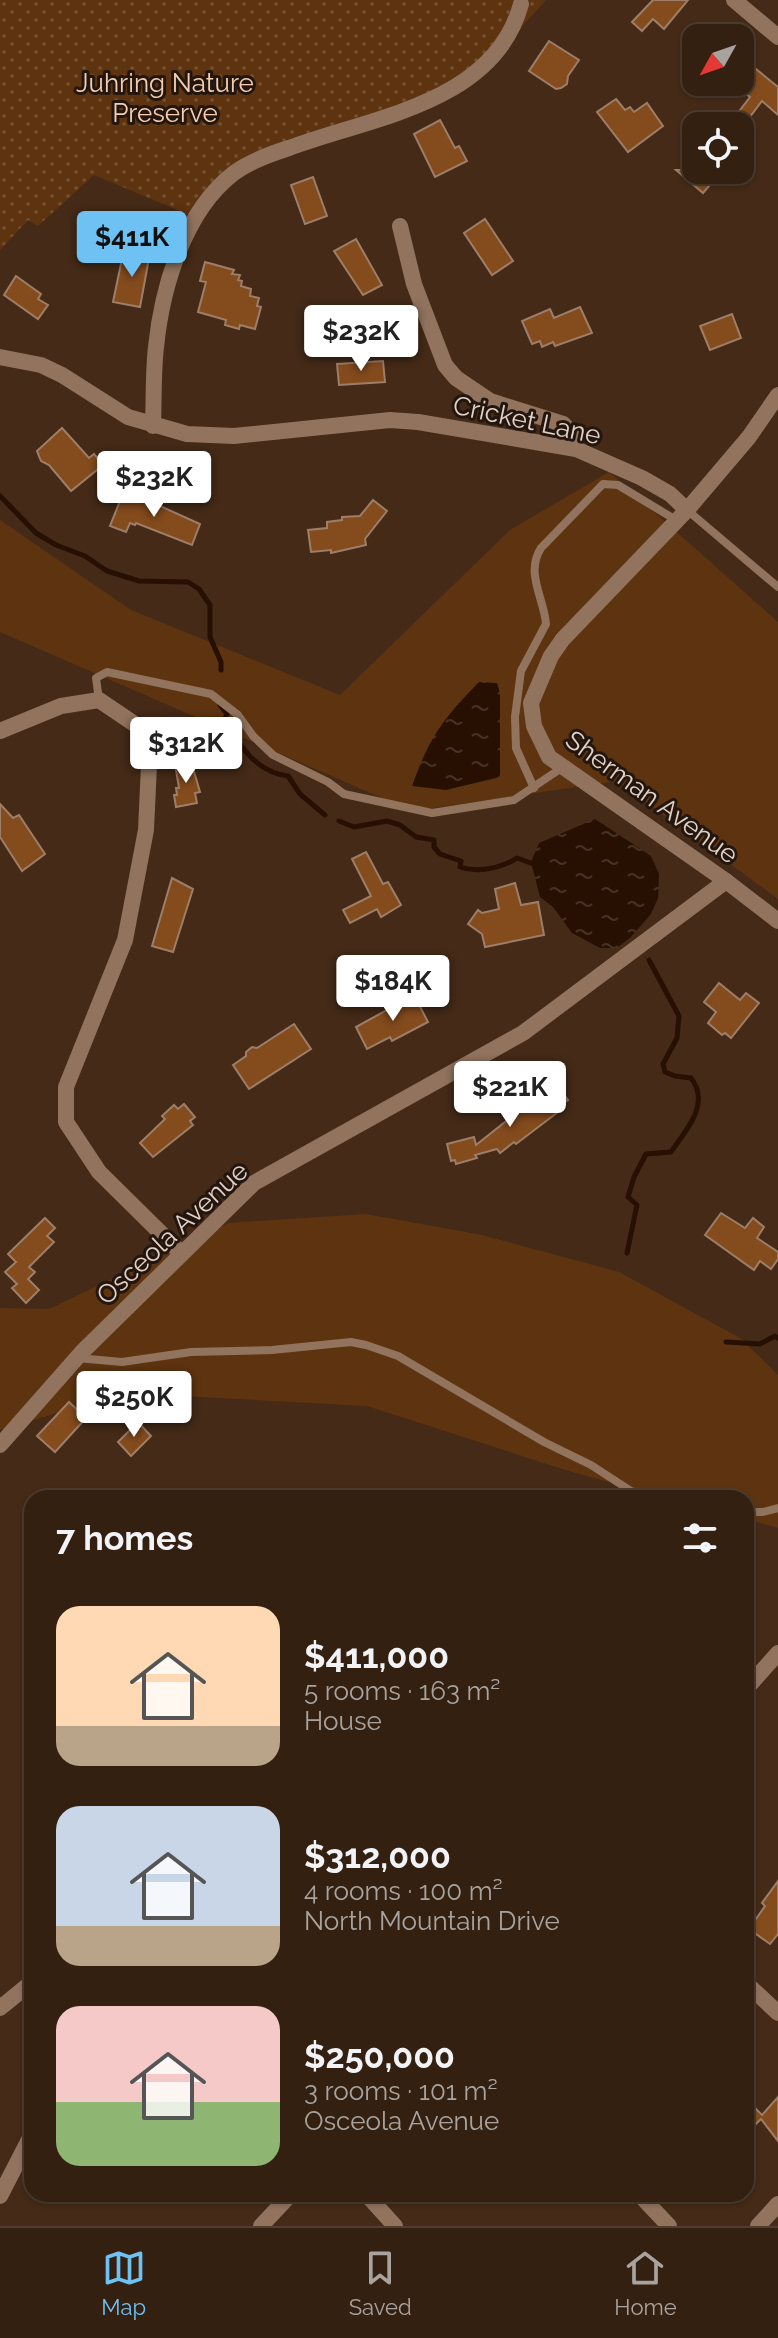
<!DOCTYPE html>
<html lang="en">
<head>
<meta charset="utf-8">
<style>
  :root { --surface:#332011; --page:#3e2d1f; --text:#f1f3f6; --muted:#a9a39f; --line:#4e3e31; --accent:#6ec2f3 }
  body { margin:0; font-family:Raleway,sans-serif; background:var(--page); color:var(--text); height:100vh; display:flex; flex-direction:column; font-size:30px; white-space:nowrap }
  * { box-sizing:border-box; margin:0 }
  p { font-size:26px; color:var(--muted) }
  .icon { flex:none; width:44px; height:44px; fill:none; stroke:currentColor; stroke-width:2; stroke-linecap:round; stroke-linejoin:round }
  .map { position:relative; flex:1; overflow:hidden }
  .panel { position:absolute; left:24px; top:1490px; width:730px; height:712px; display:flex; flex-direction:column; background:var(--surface); border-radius:24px; box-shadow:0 2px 6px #0004,0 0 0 2px var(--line) }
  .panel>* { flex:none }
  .needle { width:52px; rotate:230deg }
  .tools { position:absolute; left:682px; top:24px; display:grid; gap:16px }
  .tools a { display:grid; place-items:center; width:72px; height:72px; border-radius:16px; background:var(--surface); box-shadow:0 2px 6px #0004,0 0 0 2px var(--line); font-size:40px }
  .price { position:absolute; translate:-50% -68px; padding:0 18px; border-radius:8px; background:#fff; color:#222; font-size:26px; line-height:52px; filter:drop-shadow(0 2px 4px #0008) }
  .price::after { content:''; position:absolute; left:50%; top:48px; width:24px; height:18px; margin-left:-12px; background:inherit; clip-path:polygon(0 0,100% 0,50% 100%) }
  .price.active { background:var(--accent); color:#111 }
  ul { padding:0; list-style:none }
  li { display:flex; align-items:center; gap:24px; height:200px; padding:0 32px }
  li span { display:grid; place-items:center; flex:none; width:224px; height:160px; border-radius:24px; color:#555 }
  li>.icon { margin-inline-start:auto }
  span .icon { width:96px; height:96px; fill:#fffc; stroke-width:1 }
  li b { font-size:34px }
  h2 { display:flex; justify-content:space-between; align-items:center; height:96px; padding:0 32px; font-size:34px }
  .dock { display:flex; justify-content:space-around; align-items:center; height:112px; border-top:2px solid var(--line); background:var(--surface); font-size:22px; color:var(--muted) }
  .dock a { display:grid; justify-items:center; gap:4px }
  .dock .active { color:var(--accent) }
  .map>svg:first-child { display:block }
</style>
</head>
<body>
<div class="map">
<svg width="778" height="2226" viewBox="0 0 778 2226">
  <defs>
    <pattern id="park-dots" width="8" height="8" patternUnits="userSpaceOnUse" patternTransform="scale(2)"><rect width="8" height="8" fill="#5e3410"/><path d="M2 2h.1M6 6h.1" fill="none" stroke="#755031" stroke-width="1.8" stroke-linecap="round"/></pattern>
    <pattern id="water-ripples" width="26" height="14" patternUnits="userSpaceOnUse" patternTransform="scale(2)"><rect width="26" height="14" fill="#271001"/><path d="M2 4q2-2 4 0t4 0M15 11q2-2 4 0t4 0" fill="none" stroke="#463225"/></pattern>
  </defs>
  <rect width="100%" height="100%" fill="#442a17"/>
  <g fill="#5e3410">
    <polygon points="609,472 778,622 778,899 617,781 412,811 0,632 0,520 131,610 340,695 510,530"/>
    <polygon points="366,1214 482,1235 619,1272 740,1338 778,1375 778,1528 746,1519 746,1498 668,1498 572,1472 367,1406 125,1393 0,1430 0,1308 49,1309 229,1223"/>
  </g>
  <polygon fill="url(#park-dots)" points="0,0 546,0 487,65 460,86 262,157 197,218 94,175 38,226 28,220 0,250"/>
  <g fill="url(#water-ripples)">
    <path d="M479 682 497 683 500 693V777L446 790 412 786C430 736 442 720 479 682Z"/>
    <polygon points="595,819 651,856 659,874 658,898 651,914 631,937 617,948 600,948 572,933 553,907 540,897 531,862 539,843"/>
  </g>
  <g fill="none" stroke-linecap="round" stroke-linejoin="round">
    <g stroke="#271001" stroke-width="5">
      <polyline points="0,496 36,533 56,545 85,556 107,571 139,581 188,582 199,589 210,605 210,637 221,662 221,670"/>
      <path d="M220 705 227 714 225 719C239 746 256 772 288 776L300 794 325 815"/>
      <path d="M339 821 354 827 387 821 400 825 416 837 434 840V847L440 854 461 861 460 867C478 873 502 868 517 858L536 865"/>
      <path d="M627 1253 637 1205 628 1197 634 1177 646 1154 671 1152C686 1130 711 1104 691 1078L675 1076 665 1072 663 1064 677 1038 679 1016 649 960"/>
      <polyline points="726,1342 760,1344 775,1336 778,1338"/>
    </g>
  </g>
  <g fill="#844b1d" stroke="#9d7e69" stroke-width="2">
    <polygon points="653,0 688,0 664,29 653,19 642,31 632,22"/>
    <polygon points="549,41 579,60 568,76 567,84 561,88 556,89 529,71"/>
    <polygon points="740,56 778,87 778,115 762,101 740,130 740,126 728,126 750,97 740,89"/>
    <polygon points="616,99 625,110 630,107 634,112 647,103 663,126 628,152 597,112"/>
    <polygon points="440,120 455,148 459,146 467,161 435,177 414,134"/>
    <polygon points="696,154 696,170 723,170 703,193 676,170 682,170"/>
    <polygon points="313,177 327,216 305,224 291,185"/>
    <polygon points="485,219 513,261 492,275 464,233"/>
    <polygon points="356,239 382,285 363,295 334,251"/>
    <polygon points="132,250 150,253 140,307 113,302 123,254 131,256"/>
    <polygon points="205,262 234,270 232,274 240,275 238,280 242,281 241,286 251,289 250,296 259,298 257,306 261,307 255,329 240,325 239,329 225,325 226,320 198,312 206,282 200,281"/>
    <polygon points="16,276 41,294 38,299 48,305 38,319 4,295"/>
    <polygon points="580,307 592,333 555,346 553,342 542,347 540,341 532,344 522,321 550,309 554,318"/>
    <polygon points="732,314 741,338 710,350 700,326"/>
    <polygon points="383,361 385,382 339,385 337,364"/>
    <polygon points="62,428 89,458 94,454 103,465 71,491 49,465 41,461 37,451"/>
    <polygon points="129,492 200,524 192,545 136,523 135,525 130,523 126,532 110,526 122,496 127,497"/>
    <polygon points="373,500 387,511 365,539 366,545 331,553 331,550 311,552 308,530 327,528 327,522 342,520 342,517 360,516"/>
    <polygon points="191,761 200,792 195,793 197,803 176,807 174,795 177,795 176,788 179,788 175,764"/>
    <polygon points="0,804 13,818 19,815 45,854 22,871 0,837"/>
    <polygon points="366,852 383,884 388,882 401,905 381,917 377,909 350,923 343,910 371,896 352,859"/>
    <polygon points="172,878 193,889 173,952 152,946"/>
    <polygon points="515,883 521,905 538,902 544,935 485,947 482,934 468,924 478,910 482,913 499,909 495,889"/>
    <polygon points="719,983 740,1000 746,993 759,1003 731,1038 725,1033 722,1035 708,1023 716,1012 704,1002"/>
    <polygon points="414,995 428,1022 392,1041 390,1037 367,1049 356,1027"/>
    <polygon points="294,1024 311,1049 249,1089 233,1065 246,1056 246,1052 252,1047 257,1048"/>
    <polygon points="559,1088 568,1100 559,1106 562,1109 516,1144 514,1142 500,1153 497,1149 475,1155 477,1158 456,1164 455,1160 451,1161 447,1144 474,1137 476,1145 539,1095 543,1100"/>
    <polygon points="184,1104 195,1117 190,1121 193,1125 153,1157 140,1143 165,1119 162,1116 174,1105 178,1109"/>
    <polygon points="721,1213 745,1228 753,1218 764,1227 757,1238 778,1252 778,1259 771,1269 760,1261 754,1270 705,1235"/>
    <polygon points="45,1218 55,1228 47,1236 54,1242 29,1267 35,1272 28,1279 39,1290 26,1303 12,1288 17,1284 5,1272 16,1262 8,1254"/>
    <polygon points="69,1402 86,1418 55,1452 37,1436"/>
    <polygon points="138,1422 151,1436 131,1456 118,1442"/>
    <polygon points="778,1881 778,1934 770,1944 749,1929 765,1906 762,1903"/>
    <polygon points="778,2097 778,2141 761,2119 753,2127 746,2121 746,2099 762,2115"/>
  </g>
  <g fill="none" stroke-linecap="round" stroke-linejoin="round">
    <g stroke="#91735e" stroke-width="8">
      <polyline points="687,510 778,587"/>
      <polyline points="99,700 96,678 107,672 211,694 238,715 253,736 273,755 328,782 344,794 432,813 514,800 563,767"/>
      <path d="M534 788 516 748 515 717 521 671 546 624C544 598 525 573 541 548L603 484 618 485 676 520"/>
      <polyline points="77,1358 122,1362 191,1352 272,1350 351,1342 366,1345 398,1356 544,1442 591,1465 631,1491 648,1496 665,1495 679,1498"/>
      <polyline points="746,1512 763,1512 778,1508"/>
    </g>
    <g stroke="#91735e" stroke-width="16">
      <polyline points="734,0 778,37"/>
      <polyline points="400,226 414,284 445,365 456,378 490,401 563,424 575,436 576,449"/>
      <polyline points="0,357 41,365 62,375 128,417 187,434 234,436 390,420 418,422 576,449 642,478 670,494 687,510"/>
      <polyline points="778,395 749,437 687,510 563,639 551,656 531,703 534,726 549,757 726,881 778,921"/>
      <path d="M153 426C154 400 153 373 156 347 162 288 184 211 234 173 250 161 270 154 289 148 371 117 494 104 521 4"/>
      <polyline points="0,731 61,706 99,700 139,727 149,765 146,830 125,940 66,1087 66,1122 99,1172 181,1253"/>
      <polyline points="0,1445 82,1352 254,1183 523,1033 726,881"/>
      <polyline points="746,1689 778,1653"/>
      <polyline points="746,1983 778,2013"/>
      <polyline points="0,2008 32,1982"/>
      <polyline points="366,2194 395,2226"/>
      <polyline points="639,2194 669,2226"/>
      <polyline points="0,2196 32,2134"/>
      <polyline points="261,2226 291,2194"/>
      <polyline points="758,2226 778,2204"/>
    </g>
  </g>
  <g text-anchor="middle" stroke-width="6" stroke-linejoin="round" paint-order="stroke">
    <g font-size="26" fill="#f6ccb0" stroke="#22160e">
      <text x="165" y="92">Juhring Nature<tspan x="165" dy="30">Preserve</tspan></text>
    </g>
    <g font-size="26" fill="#e2d1c6" stroke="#22160e">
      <text transform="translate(527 420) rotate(12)" y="9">Cricket Lane</text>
      <text transform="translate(652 797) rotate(36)" y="9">Sherman Avenue</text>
      <text transform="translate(172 1233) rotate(-43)" y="9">Osceola Avenue</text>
    </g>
  </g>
</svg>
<div class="tools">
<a><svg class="needle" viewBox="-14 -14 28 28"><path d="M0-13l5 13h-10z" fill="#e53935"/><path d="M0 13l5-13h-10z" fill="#a9a39f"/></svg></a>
<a><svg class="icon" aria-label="locate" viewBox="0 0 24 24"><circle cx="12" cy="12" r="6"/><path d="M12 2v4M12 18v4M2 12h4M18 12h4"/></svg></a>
</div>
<b class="price active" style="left:132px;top:279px">$411K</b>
<b class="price" style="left:361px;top:373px">$232K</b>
<b class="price" style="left:154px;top:519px">$232K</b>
<b class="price" style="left:186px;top:785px">$312K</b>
<b class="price" style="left:393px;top:1023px">$184K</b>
<b class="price" style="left:510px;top:1129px">$221K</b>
<b class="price" style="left:134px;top:1439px">$250K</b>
<section class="panel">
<h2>7 homes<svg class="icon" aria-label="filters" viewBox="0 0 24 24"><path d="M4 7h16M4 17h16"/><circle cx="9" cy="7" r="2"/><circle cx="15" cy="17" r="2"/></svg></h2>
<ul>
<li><span style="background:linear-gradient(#ffd9b3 75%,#b9a48a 0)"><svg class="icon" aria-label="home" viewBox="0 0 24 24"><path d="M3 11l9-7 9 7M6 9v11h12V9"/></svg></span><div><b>$411,000</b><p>5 rooms · 163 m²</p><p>House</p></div></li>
<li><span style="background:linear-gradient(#c9d6e8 75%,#b9a48a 0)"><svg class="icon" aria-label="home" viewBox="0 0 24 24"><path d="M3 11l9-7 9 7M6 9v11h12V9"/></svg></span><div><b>$312,000</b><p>4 rooms · 100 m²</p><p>North Mountain Drive</p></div></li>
<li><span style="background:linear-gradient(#f6c9c9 60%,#8fb573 0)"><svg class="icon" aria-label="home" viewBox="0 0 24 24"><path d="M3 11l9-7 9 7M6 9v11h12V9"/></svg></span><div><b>$250,000</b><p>3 rooms · 101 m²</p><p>Osceola Avenue</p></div></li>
</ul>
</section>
</div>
<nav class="dock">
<a class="active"><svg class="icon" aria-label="map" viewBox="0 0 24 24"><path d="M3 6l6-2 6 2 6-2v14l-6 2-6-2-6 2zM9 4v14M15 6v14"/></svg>Map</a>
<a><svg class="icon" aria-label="saved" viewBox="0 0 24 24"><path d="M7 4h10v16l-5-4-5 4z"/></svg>Saved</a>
<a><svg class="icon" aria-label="home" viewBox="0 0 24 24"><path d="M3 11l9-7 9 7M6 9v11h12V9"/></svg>Home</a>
</nav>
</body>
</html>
